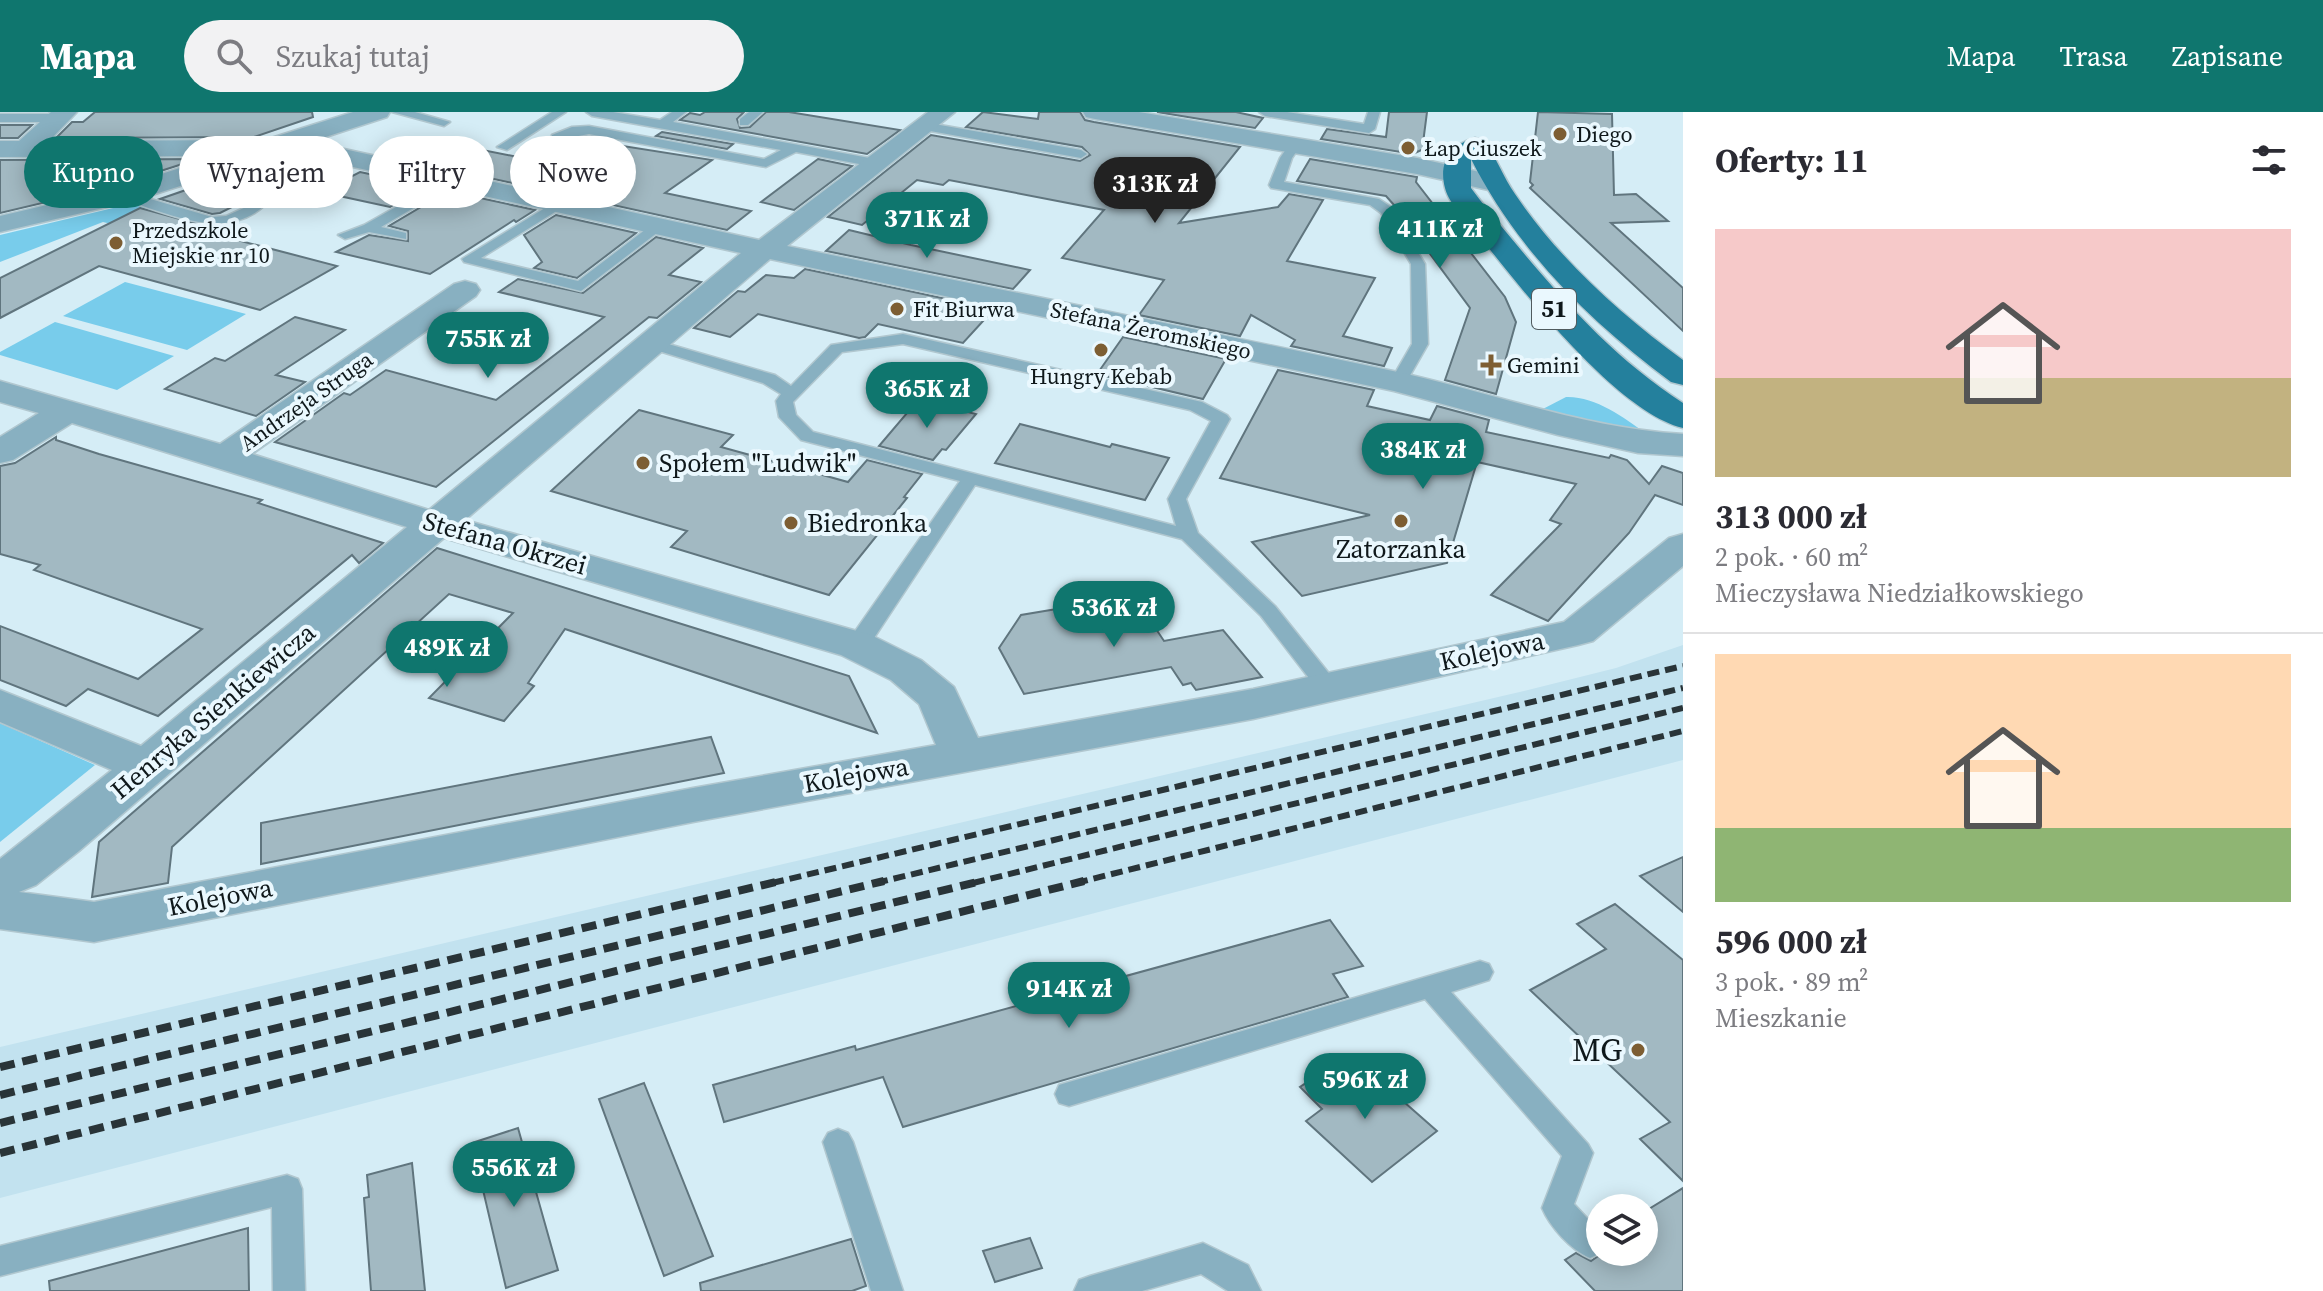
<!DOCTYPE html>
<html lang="pl">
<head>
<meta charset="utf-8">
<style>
  :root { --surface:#fff; --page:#f2f2f3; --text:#2b2b33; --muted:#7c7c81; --line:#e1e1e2; --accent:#0f766e }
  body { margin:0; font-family:"Source Serif 4",serif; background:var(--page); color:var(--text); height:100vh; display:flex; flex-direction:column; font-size:30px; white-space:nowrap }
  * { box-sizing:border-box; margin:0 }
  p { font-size:26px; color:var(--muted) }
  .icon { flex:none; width:44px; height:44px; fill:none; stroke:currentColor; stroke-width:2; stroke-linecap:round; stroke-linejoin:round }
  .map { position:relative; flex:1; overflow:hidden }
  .details { display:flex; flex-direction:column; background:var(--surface); width:640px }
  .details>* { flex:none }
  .guide { position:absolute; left:24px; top:24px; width:760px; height:72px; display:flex; gap:16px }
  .tools { position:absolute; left:1586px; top:1082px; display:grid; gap:16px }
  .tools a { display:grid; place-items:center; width:72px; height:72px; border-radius:50%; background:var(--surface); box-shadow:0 4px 20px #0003; font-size:40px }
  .price { position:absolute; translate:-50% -68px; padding:0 18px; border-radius:28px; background:var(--accent); color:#fff; font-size:26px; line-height:52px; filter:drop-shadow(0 2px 4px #0008) }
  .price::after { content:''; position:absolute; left:50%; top:48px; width:24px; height:18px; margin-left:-12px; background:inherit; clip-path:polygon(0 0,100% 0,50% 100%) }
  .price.on { background:#222; color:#fff }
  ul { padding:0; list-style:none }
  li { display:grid; align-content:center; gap:16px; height:424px; padding:0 32px }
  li+li { border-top:2px solid var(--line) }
  li span { display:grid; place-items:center; height:248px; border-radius:0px; color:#555 }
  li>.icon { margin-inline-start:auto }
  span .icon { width:144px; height:144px; fill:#fffc; stroke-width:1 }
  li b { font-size:34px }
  h2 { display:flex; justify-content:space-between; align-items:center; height:96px; padding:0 32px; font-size:34px }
  .tag { padding:0 28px; border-radius:36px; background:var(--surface); box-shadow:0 4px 20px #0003; font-size:28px; line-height:72px }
  .tag.on { background:var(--accent); color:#fff }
  header { display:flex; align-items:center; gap:48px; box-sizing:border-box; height:112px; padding:0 40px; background:var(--accent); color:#fff }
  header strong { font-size:38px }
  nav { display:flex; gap:44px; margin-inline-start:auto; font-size:28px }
  .search { width:560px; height:72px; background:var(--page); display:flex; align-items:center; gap:20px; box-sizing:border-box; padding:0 28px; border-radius:44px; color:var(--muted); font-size:30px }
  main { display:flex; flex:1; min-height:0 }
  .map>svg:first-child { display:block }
</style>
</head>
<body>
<header>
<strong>Mapa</strong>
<div class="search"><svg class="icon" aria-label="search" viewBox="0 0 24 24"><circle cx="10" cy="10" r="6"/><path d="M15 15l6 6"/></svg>Szukaj tutaj</div>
<nav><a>Mapa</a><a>Trasa</a><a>Zapisane</a></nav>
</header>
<main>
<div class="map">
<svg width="1683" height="1179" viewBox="0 0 1683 1179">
  <rect width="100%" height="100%" fill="#d5edf6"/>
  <polygon fill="#c2e2ef" points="1683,533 1683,648 0,1086 0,935 1528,578 1616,556"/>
  <g fill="#78cceb">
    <polygon points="134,91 160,98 124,115 103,110 0,150 0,123"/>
    <polygon points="125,170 246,202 187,238 63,204"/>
    <polygon points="55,210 174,244 117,278 0,243 0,240"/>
    <path d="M1566 285C1595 284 1623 305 1647 322L1539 299Z"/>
    <polygon points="0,611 95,653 0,730"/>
  </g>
  <g fill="#a2b9c2" stroke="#60757e" stroke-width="2">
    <polygon points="95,0 312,0 313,5 254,25 56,26 72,10 83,10"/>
    <polygon points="705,0 744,0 737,7 740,16 750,15 766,0 789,0 900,18 867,42 680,8 690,1 700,3"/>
    <polygon points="983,0 1038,7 1039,0 1080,0 1085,8 1094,10 1240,35 1179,111 1278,95 1289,82 1323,88 1287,149 1375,166 1343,224 1392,236 1384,254 1291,234 1295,228 1251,203 1240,224 1139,203 1164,168 1062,146 1104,98 949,68 943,73 917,68 862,113 828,105 931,23 1080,49 1090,43 1082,35 966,15"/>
    <polygon points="1157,0 1236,0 1263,6 1255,16"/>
    <polygon points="1389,0 1427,0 1423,31 1432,33 1413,42 1321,27 1327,17 1386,25"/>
    <polygon points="1538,0 1612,2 1614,83 1636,82 1668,109 1611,111 1683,176 1683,219 1530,76 1533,73 1530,70"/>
    <polygon points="0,13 32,13 18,26 0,26"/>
    <polygon points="662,20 733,32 727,37 656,24"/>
    <polygon points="422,26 548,51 585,28 712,48 665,81 751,99 727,118 389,44"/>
    <polygon points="198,47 114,74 0,101 0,48"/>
    <polygon points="275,47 314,54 220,101 212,102 160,87"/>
    <polygon points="818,47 852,54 794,98 761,90"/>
    <polygon points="1310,47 1417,65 1416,70 1505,185 1516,210 1496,282 1445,268 1470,196 1394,93 1386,84 1297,69"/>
    <polygon points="360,60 426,74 390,95 321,80"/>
    <polygon points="448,79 535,98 516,110 514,108 430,162 336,140 369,123 408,129 408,119 389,114"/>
    <polygon points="140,96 198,112 191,116 337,154 260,198 99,154 0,206 0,166"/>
    <polygon points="556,103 636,121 577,166 534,156 542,150 524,123"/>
    <polygon points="849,118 911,133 1030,158 1013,177 826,139"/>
    <polygon points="656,125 703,136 669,163 701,170 657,206 649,205 436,375 275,330 344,281 350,283 386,258 496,288 604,205 499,180 518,167 583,181"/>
    <polygon points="805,157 994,197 963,231 878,212 865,225 859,226 758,202 730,225 694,216 738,179 745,180 766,163 794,166"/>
    <polygon points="295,205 345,218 276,263 305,270 256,304 165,277 215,246 225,249"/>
    <polygon points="1123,225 1226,247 1203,287 1097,262"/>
    <polygon points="1278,258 1374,278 1367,294 1430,308 1437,294 1489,308 1486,320 1609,346 1611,343 1627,348 1649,372 1662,354 1683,361 1683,393 1655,383 1629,421 1548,509 1491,483 1561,412 1550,408 1576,372 1477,350 1447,451 1302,484 1252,430 1370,403 1220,366"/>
    <polygon points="918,288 976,302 946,338 942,337 933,348 879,334"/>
    <polygon points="639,298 733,323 721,335 848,370 867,348 922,362 904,385 907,386 829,483 671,435 687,419 551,379"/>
    <polygon points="1020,312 1110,335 1112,332 1169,346 1145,388 995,351"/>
    <polygon points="56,325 56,328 99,342 262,388 258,391 383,431 359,451 352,443 158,604 88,577 66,594 0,568 0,514 138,567 202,517 34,458 40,453 0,442 0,354 15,351"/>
    <polygon points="437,436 849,564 877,621 565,517 528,571 534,574 504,609 429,586 513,501 449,482 172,735 168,771 92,785 99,730"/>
    <polygon points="1134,484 1164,529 1223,518 1262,565 1196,578 1191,571 1183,573 1171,555 1024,582 999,536 1021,503"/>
    <polygon points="711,625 724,661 261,752 261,711"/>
    <polygon points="1683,745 1683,800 1640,764"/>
    <polygon points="1615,792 1683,848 1683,1069 1640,1027 1670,1010 1530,878 1606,837 1577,812"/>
    <polygon points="1330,808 1363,854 1333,862 1348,885 903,1015 883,965 724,1010 713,973 855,934 856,938"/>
    <polygon points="1333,953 1356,971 1371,961 1437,1019 1372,1070 1306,1009 1322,997 1300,975"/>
    <polygon points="644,971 713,1144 664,1164 599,987"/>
    <polygon points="518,1016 558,1158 506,1176 472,1031"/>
    <polygon points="412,1051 425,1179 371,1179 364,1086 369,1085 367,1063"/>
    <polygon points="1683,1076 1683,1179 1595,1179 1565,1148 1576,1141 1591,1149 1604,1140 1644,1140 1644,1100"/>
    <polygon points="248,1116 249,1179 50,1179 49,1169"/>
    <polygon points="1030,1126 1042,1156 995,1170 983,1139"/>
    <polygon points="851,1127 866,1174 852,1179 701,1179 700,1171"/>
  </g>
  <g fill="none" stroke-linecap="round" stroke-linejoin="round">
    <g stroke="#b1c7cf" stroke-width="3">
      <g id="lane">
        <polygon points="392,0 415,0 450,10 444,14"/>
        <polygon points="552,0 566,0 507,38 497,35"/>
        <polygon points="586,0 613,0 660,8 672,0 686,0 673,10 875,47 881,51 875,55 796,40 766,55 589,22 552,29 552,23 572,15 589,14 764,47 781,38 592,4"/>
        <polygon points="749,0 763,0 748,13 740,13 740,7"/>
        <polygon points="1259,0 1287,0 1364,12 1368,0 1380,0 1375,17 1369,21 1265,4"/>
        <polygon points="0,2 59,2 65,6 59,10 0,10"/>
        <polygon points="923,10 1081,38 1087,42 1081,46 919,17 919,11"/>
        <polygon points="1291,30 1301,33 1292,46 1284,70 1379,87 1391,95 1425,152 1428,232 1404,274 1398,275 1390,270 1412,232 1411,152 1381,101 1370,93 1271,76 1269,73 1280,46"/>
        <polygon points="451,64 458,68 456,71 381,115 406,121 406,127 369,120 345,127 338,123 364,113"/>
        <path d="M123 79 212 105 226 104 257 90 264 94C223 131 164 99 118 86V80Z"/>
        <polygon points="558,88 565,92 563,95 481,146 578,169 654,111 666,114 581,179 464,150 462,147"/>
        <path d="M903 222 1202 290 1227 303 1230 307 1186 387 1198 421 1275 494 1335 569 1338 574 1335 579H1319L1261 504 1182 427 975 373 874 526 863 538H849L845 533 849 528 960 369 801 328 779 305 776 289 781 282 763 271 646 235 644 232 646 229H658L775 263 791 274 831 233ZM903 232 1190 298 1211 309 1168 387 1176 414 813 320 796 303 793 290 842 240Z"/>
        <path d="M1480 849 1489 852 1493 860 1489 868 1451 880 1588 1032 1593 1041 1574 1092 1600 1120 1601 1141 1590 1146C1571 1138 1550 1115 1542 1096L1562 1044 1425 887 1069 994 1059 991 1055 982 1059 973 1069 970Z"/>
        <polygon points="838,1017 848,1021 853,1030 903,1179 871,1179 823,1030 828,1021"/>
        <polygon points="287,1063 298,1067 302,1077 305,1179 273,1179 272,1095 0,1164 0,1134"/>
        <polygon points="1203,1131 1248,1153 1261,1179 1228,1179 1201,1162 1142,1179 1074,1179 1079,1168 1090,1164"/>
      </g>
    </g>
    <g stroke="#b1c7cf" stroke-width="3">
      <g id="street">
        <path d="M51 0H77L49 29 265 28 353 0H390L387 5 304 32 344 37 759 128 928 0H955L787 134C989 175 1192 216 1393 259 1491 280 1583 316 1683 322V344L1638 341 1558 323 1394 279 770 147 465 408 871 523 921 548 954 575 978 626 1253 577 1564 510 1669 426 1683 422V454L1593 529 1578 533 1253 607 693 710 94 830 0 817V747L112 658 0 610V578L141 634 407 415 72 311 13 348 0 351V325L39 301 0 290V269L220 332 454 172 465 169 476 172 480 178 476 184 252 342 429 398 741 141 344 53 275 44 133 89 0 120V104L115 77 217 44 0 45V29H19ZM444 426 841 543 891 568 919 592 936 633 693 676 94 790 19 780 36 773 79 739Z"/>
        <polygon points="1083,0 1139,0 1417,46 1502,65 1506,71 1502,77 1493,79 1417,62 1095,7 1086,5"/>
      </g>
    </g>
    <g stroke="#b1c7cf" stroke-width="3">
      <path id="primary" d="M1475 26 1484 29C1497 46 1503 65 1515 82 1558 146 1621 203 1683 248V273L1671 270C1590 210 1517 138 1471 47V76L1480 88C1541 163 1601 238 1683 291V316C1617 300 1523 179 1480 125 1470 112 1449 93 1445 76 1438 50 1451 32 1475 26Z"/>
    </g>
    <use href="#lane" fill="#88b0c1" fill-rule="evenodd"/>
    <use href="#street" fill="#88b0c1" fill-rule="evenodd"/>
    <use href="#primary" fill="#24809d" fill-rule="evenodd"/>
    <g stroke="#293438" stroke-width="6" stroke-dasharray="12 6" stroke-linecap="butt">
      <polyline points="772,771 1683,554"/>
      <polyline points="876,771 1683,576"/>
      <polyline points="973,771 1683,596"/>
      <polyline points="1076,771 1683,619"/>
    </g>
    <g stroke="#293438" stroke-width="8" stroke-dasharray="15 8" stroke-linecap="butt">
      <polyline points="0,955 780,769"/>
      <polyline points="0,983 884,769"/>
      <polyline points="0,1011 981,769"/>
      <polyline points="0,1041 1084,769"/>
    </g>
  </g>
  <g fill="#7d5e33" stroke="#eaf8fe" stroke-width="3">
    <circle cx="1560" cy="22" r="8"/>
    <circle cx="1408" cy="36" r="8"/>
    <circle cx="116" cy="131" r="8"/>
    <circle cx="897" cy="197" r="8"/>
    <circle cx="1101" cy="238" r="8"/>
    <path d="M1487 241h8v8h8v8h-8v8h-8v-8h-8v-8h8z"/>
    <circle cx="643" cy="351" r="8"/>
    <circle cx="1401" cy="409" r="8"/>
    <circle cx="791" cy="411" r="8"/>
    <circle cx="1638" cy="938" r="8"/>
  </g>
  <g text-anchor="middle" stroke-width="8" stroke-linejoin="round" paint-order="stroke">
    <g font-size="22" fill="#0f181b" stroke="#eaf8fe" text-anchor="start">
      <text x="1576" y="30">Diego</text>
      <text x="1424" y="44">Łap Ciuszek</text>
      <text x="132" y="126">Przedszkole<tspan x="132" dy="25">Miejskie nr 10</tspan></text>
      <text x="913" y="205">Fit Biurwa</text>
      <text x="1507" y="261">Gemini</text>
      <text x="1101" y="272" text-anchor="middle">Hungry Kebab</text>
    </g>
    <g font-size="22" fill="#0f181b" stroke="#eaf8fe">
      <text transform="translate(1151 218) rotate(12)" y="8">Stefana Żeromskiego</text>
      <text transform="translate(306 289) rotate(-35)" y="8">Andrzeja Struga</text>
    </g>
    <rect fill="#eaf8fe" stroke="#515b5f" stroke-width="2" x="1532" y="177" width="44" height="40" rx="6"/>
    <g font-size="24" font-weight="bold" fill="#0f181b">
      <text x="1554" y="205">51</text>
    </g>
    <g font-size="26" fill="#0f181b" stroke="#eaf8fe" text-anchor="start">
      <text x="659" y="360">Społem "Ludwik"</text>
      <text x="807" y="420">Biedronka</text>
      <text x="1401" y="446" text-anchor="middle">Zatorzanka</text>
    </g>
    <g font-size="26" fill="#0f181b" stroke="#eaf8fe">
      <text transform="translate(505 431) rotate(16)" y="9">Stefana Okrzei</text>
      <text transform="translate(1492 539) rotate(-12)" y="9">Kolejowa</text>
      <text transform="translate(213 599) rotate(-40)" y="9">Henryka Sienkiewicza</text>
      <text transform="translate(856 663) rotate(-10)" y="9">Kolejowa</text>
      <text transform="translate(220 785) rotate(-11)" y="9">Kolejowa</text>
    </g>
    <g font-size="32" fill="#0f181b" stroke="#eaf8fe" text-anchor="end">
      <text x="1622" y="949">MG</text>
    </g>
  </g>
</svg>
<div class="tools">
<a><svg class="icon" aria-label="layers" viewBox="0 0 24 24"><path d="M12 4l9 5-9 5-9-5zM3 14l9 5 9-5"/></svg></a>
</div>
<b class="price on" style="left:1155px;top:113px">313K zł</b>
<b class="price" style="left:927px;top:148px">371K zł</b>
<b class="price" style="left:1440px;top:158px">411K zł</b>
<b class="price" style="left:488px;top:268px">755K zł</b>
<b class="price" style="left:927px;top:318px">365K zł</b>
<b class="price" style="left:1423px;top:379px">384K zł</b>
<b class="price" style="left:1114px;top:537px">536K zł</b>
<b class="price" style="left:447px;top:577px">489K zł</b>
<b class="price" style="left:1069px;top:918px">914K zł</b>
<b class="price" style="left:1365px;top:1009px">596K zł</b>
<b class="price" style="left:514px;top:1097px">556K zł</b>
<div class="guide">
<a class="tag on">Kupno</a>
<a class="tag">Wynajem</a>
<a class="tag">Filtry</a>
<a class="tag">Nowe</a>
</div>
</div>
<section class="details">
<h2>Oferty: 11<svg class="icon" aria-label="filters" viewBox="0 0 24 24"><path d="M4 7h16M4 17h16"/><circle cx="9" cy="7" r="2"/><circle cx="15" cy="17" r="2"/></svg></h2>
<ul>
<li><span style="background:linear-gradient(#f6c9c9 60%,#c2b280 0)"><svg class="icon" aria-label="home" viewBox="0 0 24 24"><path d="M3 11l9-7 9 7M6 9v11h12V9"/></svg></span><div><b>313 000 zł</b><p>2 pok. · 60 m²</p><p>Mieczysława Niedziałkowskiego</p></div></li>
<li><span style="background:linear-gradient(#ffd9b3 70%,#8fb573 0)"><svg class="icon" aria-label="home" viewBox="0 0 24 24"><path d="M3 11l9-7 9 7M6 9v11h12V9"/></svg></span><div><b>596 000 zł</b><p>3 pok. · 89 m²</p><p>Mieszkanie</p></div></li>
</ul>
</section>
</main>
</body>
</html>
